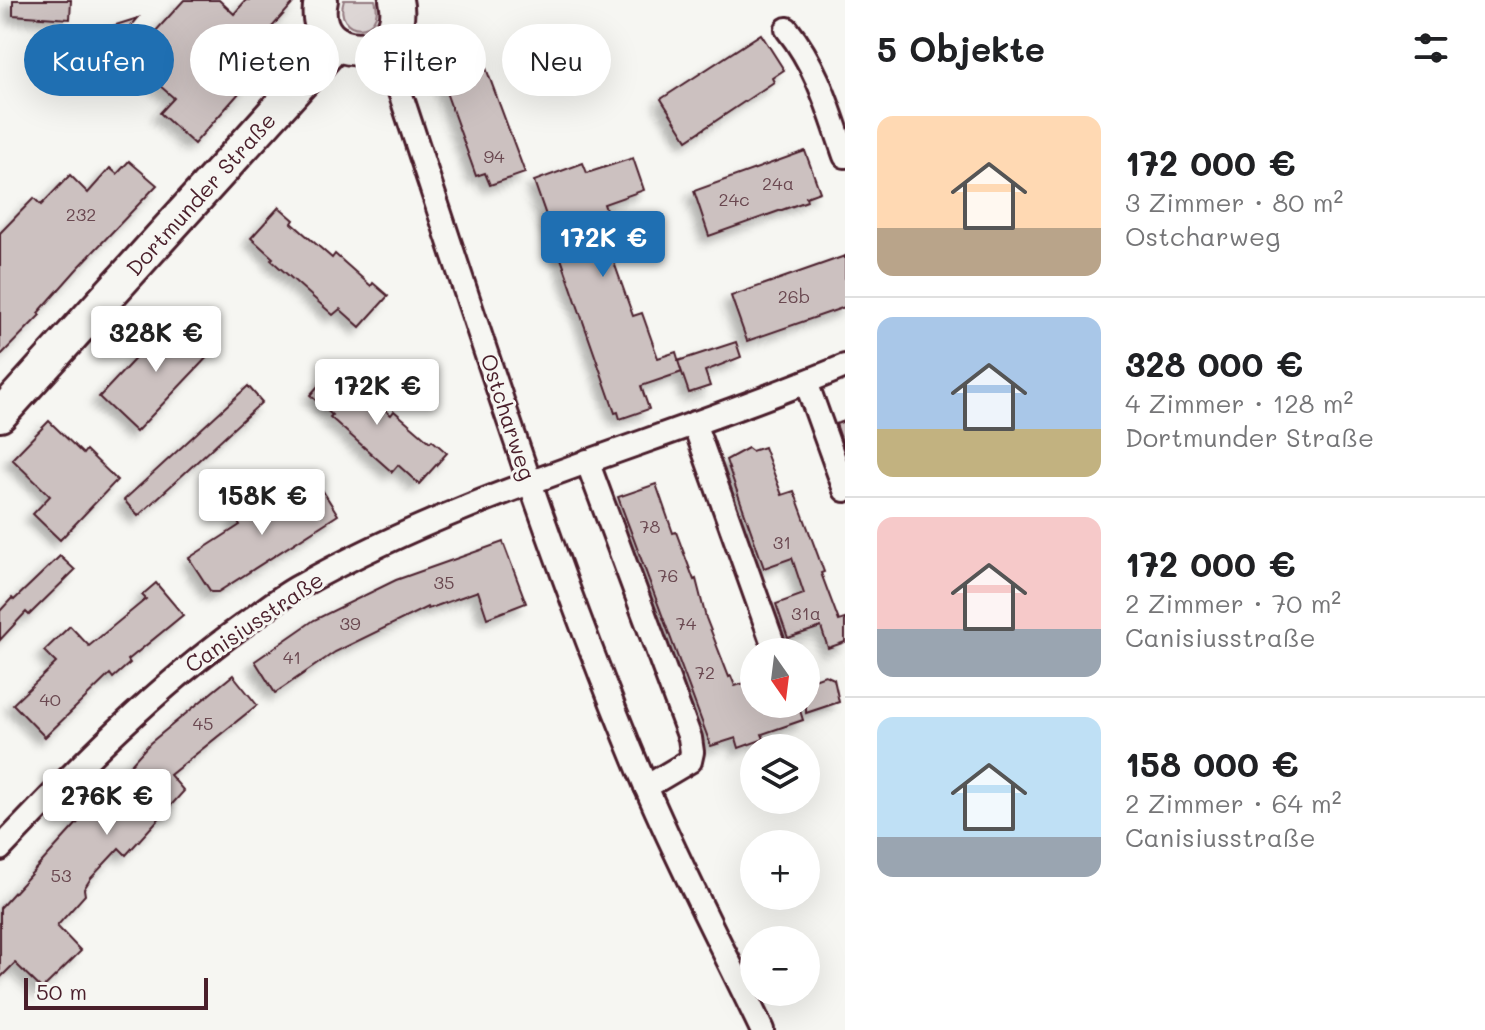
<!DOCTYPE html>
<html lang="de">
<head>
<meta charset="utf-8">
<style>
  :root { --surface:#fff; --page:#f2f2f2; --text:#202124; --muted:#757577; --line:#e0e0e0; --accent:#1f6fb2 }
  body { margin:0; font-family:Mali,sans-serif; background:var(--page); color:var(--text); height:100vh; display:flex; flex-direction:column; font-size:30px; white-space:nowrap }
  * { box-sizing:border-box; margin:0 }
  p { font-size:26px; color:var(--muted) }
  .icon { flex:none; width:44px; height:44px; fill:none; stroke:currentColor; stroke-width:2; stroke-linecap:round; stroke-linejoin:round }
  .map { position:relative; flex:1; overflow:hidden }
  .drawer { display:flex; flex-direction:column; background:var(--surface); width:640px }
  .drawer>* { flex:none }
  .guide { position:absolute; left:24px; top:24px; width:700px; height:72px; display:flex; gap:16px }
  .needle { width:52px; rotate:166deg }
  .buttons { position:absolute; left:740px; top:638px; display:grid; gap:16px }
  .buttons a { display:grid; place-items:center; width:80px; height:80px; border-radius:50%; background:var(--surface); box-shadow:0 8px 32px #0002; font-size:40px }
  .scale { position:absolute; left:24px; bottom:20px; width:184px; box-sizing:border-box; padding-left:8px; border:4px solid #4a1f2b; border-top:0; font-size:22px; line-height:28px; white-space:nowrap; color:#4a1f2b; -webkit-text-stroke:6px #f6f6f2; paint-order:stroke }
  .price { position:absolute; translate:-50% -68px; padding:0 18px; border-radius:8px; background:#fff; color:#222; font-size:26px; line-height:52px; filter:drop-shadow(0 2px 4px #0008) }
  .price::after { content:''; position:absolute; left:50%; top:48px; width:24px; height:18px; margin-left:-12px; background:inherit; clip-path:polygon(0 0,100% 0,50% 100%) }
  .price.active { background:var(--accent); color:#fff }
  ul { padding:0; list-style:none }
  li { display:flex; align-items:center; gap:24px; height:200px; padding:0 32px }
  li+li { border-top:2px solid var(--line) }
  li span { display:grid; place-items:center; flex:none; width:224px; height:160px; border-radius:16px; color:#555 }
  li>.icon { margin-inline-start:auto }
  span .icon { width:96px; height:96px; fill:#fffc; stroke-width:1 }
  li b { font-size:34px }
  h2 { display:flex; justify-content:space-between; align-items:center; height:96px; padding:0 32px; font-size:34px }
  .pill { padding:0 28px; border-radius:36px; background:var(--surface); box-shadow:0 8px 32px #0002; font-size:28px; line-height:72px }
  .pill.active { background:var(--accent); color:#fff }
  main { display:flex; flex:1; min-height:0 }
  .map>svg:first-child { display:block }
</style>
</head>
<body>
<main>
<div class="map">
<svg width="845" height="1030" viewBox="0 0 845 1030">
  <defs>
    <filter id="shadow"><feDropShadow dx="-7" dy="7" stdDeviation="4" flood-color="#0004"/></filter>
  </defs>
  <rect width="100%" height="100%" fill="#f6f6f2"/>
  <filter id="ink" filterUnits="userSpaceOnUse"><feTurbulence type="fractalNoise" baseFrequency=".0125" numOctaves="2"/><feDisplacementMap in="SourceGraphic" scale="16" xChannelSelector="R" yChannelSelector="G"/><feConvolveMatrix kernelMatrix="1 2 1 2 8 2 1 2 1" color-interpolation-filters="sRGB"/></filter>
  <g filter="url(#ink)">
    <path fill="#ddd6d5" stroke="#947a80" stroke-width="2" d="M344 0H375C387 37 332 37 344 0Z"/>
    <g fill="#ccc1c0" stroke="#4a1f2b" stroke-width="2" filter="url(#shadow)">
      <polygon points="13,0 71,0 70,19 13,15"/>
      <polygon points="184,0 219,0 234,14 246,0 296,0 234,70 248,83 194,144 160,113 174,98 114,46 95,68 62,42 138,18 128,30 144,44"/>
      <polygon points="761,34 784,70 772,78 774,82 687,140 661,99"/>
      <polygon points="474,43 478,53 480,52 525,173 490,185 485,173 476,176 437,67 447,64 444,54"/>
      <polygon points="805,151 820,192 806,197 807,201 709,236 694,191"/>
      <polygon points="633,158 644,190 604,204 619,248 610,251 633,316 642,313 658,358 676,352 682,372 641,386 649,409 620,419 618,412 615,413 534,181 583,163 587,173"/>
      <polygon points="129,161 157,185 77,269 38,313 40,315 0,356 0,233 34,198 41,205 70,175 88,193 110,168 117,174"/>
      <polygon points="279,207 294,220 292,223 332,258 335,254 371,286 373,283 388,296 360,327 340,309 333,315 271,260 273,258 251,238"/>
      <polygon points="845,256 845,307 747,341 731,296"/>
      <polygon points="175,316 213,351 136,432 99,397"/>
      <polygon points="736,342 741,357 705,371 710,386 689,393 678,361"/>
      <polygon points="338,364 353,377 351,380 391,415 394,411 430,442 432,440 447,453 419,484 398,465 392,472 330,417 332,415 310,395"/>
      <polygon points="248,386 262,402 138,516 124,500"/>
      <polygon points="49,421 83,454 86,450 117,480 60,540 33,514 50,496 12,459"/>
      <polygon points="845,421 845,447 844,447 836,424"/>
      <polygon points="764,447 782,495 794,491 824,572 821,573 839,621 845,619 845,642 828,648 821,627 788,638 776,604 804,594 792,558 764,568 726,460 748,448 752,451"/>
      <polygon points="316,480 338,515 218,592 211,592 189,558 240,525 235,517 253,506 259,516"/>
      <polygon points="656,484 673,533 676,532 694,580 696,579 706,618 729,677 731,676 735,686 754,680 754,704 798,704 803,720 762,734 764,739 739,748 736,738 711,746 618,497"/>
      <polygon points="503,542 526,603 487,618 478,591 428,609 427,607 335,652 275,693 255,661 314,620 396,580"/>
      <polygon points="60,556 75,570 29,615 26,612 0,640 0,611 12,598 14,600"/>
      <polygon points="156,583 183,615 128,660 130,663 113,678 110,674 45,737 13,704 56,663 44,651 70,626 89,646 146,599 142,595"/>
      <polygon points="233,675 257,705 170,775 184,791 126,855 119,848 91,878 84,889 85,895 57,926 81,951 42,989 15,963 0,978 0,908 150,743"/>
      <polygon points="825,675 834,679 839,702 806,713 806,682"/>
    </g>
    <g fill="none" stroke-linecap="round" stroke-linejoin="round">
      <g stroke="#4a1f2b" stroke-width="28">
        <g id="minor">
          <path d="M787 29C818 68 829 110 845 156"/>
          <path d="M383 41C467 292 544 546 647 789 682 871 724 950 762 1030"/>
          <polyline points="806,382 845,490"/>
          <polyline points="694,423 776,652"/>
          <polyline points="587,461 690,738 692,752 690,761 646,787"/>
          <path d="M0 849C77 768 154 689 245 624 263 611 281 596 300 586 472 489 664 442 845 366"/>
        </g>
      </g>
      <g stroke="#4a1f2b" stroke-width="38">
        <g id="secondary">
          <path d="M321 0C307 65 410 65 396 0"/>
          <polyline points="0,415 337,43"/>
        </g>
      </g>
      <use href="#minor" stroke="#f6f6f2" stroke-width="22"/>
      <use href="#secondary" stroke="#f6f6f2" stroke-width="32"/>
    </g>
  </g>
  <g text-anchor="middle" stroke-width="6" stroke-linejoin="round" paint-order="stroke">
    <g font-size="18" fill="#6a4850">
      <text x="494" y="163">94</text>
      <text x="778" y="190">24a</text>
      <text x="734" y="206">24c</text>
      <text x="81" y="221">232</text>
      <text x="794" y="303">26b</text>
      <text x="650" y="533">78</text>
      <text x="782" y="549">31</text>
      <text x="668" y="582">76</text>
      <text x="444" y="589">35</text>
      <text x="806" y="620">31a</text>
      <text x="350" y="630">39</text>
      <text x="686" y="630">74</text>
      <text x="292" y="664">41</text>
      <text x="705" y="679">72</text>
      <text x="50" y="706">40</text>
      <text x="203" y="730">45</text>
      <text x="61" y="882">53</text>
    </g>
    <g font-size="22" fill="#4a1f2b" stroke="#f6f6f2">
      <text transform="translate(201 194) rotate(-48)" y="8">Dortmunder Straße</text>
      <text transform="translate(508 417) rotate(72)" y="8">Ostcharweg</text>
      <text transform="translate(254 622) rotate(-34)" y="8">Canisiusstraße</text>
    </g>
  </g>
</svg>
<div class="buttons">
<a><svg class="needle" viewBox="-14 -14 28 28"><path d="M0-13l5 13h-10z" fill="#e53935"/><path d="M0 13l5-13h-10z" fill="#757577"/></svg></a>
<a><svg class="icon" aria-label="layers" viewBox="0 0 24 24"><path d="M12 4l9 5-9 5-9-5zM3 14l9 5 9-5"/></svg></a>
<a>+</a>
<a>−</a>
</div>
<div class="scale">50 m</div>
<b class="price active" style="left:603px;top:279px">172K €</b>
<b class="price" style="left:156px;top:374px">328K €</b>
<b class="price" style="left:377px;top:427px">172K €</b>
<b class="price" style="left:262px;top:537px">158K €</b>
<b class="price" style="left:107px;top:837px">276K €</b>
<div class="guide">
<a class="pill active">Kaufen</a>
<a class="pill">Mieten</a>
<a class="pill">Filter</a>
<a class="pill">Neu</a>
</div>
</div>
<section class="drawer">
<h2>5 Objekte<svg class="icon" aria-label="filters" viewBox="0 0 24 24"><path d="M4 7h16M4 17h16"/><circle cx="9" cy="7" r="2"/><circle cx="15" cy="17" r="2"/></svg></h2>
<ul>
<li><span style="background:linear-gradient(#ffd9b3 70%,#b9a48a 0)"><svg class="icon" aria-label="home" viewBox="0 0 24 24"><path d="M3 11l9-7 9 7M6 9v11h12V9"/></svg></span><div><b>172 000 €</b><p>3 Zimmer · 80 m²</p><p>Ostcharweg</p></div></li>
<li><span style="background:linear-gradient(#a9c7e8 70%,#c2b280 0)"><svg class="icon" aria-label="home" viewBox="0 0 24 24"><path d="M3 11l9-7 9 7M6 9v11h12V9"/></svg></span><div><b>328 000 €</b><p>4 Zimmer · 128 m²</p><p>Dortmunder Straße</p></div></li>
<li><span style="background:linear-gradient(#f6c9c9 70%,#9aa5b1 0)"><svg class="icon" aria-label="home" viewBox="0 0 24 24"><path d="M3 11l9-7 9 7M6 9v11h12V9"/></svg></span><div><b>172 000 €</b><p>2 Zimmer · 70 m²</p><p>Canisiusstraße</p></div></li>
<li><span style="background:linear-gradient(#bfe0f5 75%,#9aa5b1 0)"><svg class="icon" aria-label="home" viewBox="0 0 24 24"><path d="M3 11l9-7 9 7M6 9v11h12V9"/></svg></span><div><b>158 000 €</b><p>2 Zimmer · 64 m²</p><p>Canisiusstraße</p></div></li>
</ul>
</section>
</main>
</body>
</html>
